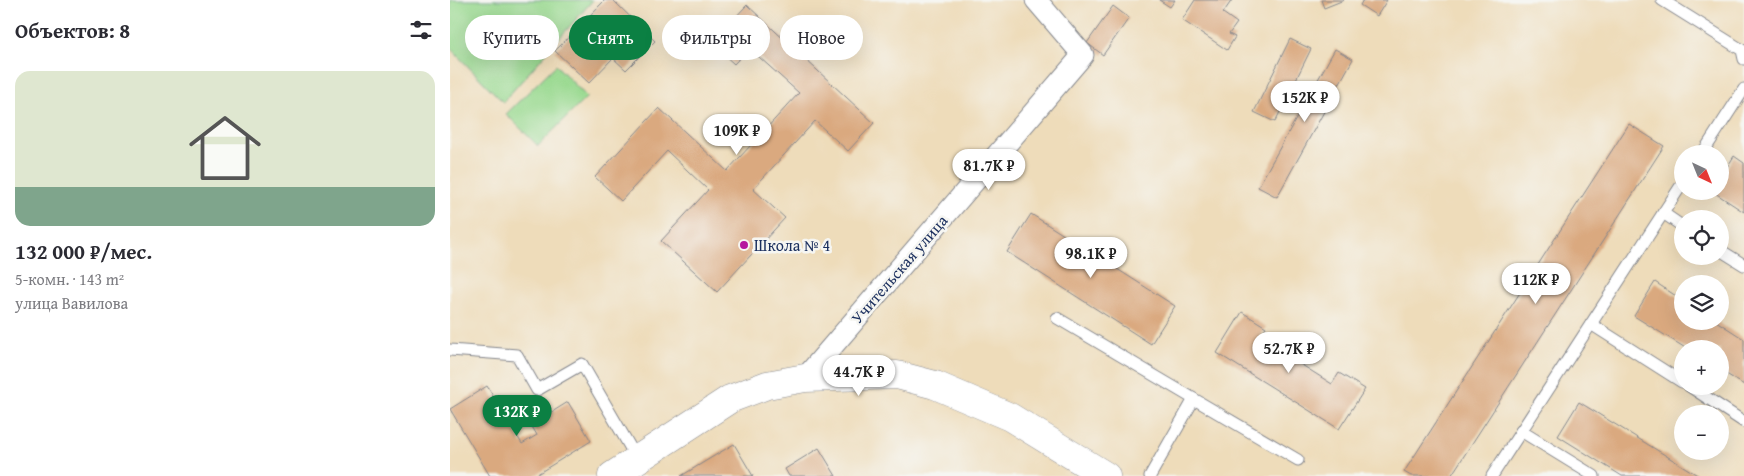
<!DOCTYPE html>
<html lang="ru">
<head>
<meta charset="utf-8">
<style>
  :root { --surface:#fff; --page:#f7f7f7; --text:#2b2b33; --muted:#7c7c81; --line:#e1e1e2; --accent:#0b8043 }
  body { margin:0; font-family:"Gentium Book Plus",serif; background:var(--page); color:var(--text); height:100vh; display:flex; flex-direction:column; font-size:19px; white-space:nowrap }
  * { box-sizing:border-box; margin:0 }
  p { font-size:16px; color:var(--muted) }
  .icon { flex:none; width:28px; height:28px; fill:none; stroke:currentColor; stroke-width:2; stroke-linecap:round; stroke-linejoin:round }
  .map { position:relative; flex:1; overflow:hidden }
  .sheet { display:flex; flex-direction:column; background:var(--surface); width:450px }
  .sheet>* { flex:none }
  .banner { position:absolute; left:15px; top:15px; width:475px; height:45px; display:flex; gap:10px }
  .needle { width:32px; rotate:137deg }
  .controls { position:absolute; left:1224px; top:145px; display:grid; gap:10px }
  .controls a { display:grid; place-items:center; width:55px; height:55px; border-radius:50%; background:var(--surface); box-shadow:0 5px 20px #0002; font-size:25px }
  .price { position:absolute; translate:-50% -42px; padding:0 11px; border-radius:18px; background:#fff; color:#222; font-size:16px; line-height:32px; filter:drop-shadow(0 1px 2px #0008) }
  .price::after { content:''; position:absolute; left:50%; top:30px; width:15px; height:11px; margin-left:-8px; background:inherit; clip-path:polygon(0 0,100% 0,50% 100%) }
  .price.current { background:var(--accent); color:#fff }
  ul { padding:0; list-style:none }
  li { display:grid; align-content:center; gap:10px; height:265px; padding:0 15px }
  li+li { border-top:1px solid var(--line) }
  li span { display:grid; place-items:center; height:155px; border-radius:15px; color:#555 }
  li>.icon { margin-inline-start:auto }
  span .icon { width:90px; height:90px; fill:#fffc; stroke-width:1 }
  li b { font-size:21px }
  h2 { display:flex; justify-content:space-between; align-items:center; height:60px; padding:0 15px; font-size:21px }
  .pill { padding:0 18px; border-radius:22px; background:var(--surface); box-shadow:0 5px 20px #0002; font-size:18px; line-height:45px }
  .pill.current { background:var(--accent); color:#fff }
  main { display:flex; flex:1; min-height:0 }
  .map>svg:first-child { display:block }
</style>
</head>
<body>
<main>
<section class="sheet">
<h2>Объектов: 8<svg class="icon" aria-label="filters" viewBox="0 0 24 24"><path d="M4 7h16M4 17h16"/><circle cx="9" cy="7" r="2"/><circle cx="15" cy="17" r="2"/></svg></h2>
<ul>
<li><span style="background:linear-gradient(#dfe7d0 75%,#7fa58c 0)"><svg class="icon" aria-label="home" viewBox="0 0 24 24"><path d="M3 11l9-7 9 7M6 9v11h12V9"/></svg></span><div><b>132 000 ₽/мес.</b><p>5-комн. · 143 m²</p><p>улица Вавилова</p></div></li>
</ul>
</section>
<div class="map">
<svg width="1294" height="476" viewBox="0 0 1294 476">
  <rect width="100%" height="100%" fill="#f6f6f2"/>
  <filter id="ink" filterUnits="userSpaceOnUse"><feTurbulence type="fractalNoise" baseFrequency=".02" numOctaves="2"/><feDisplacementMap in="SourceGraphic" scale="10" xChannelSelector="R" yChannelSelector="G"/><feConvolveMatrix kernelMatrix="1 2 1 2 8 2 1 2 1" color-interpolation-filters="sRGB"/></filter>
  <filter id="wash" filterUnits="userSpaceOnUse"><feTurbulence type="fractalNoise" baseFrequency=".0096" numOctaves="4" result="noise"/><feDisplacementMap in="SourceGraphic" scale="20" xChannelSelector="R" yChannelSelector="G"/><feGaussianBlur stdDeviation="1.12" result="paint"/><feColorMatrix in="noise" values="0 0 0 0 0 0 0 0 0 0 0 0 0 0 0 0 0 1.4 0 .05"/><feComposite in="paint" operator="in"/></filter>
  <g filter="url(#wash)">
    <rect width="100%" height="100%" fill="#eedcba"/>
    <g fill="#99d98f" stroke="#5a8476">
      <polygon points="0,0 143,0 53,102 0,48"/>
      <polygon points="106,65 137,97 88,146 56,114"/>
    </g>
    <g id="blocks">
      <g fill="#daa97f">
        <polygon points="155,0 163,0 205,41 176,70 163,58 139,83 105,51"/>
        <polygon points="709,0 725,0 720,7"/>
        <polygon points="745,0 782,0 773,13 787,23 779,34 785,37 777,50 732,20"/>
        <polygon points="871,0 894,0 874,8"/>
        <polygon points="913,0 937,0 927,16 910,5"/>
        <polygon points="297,5 424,123 398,151 365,121 303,189 335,218 267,292 211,241 258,190 217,151 171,201 145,177 209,108 277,171 349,93 299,48 284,64 261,43"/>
        <polygon points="663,6 679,18 653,55 637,43"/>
        <polygon points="840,39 861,49 825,122 804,112"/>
        <polygon points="885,49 903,59 827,197 808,187"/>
        <polygon points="1179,124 1214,146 1001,476 961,476 954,472"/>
        <polygon points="1284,156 1294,163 1294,212 1262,191 1270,191 1270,179"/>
        <polygon points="581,214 725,306 701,344 557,252"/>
        <polygon points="1205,282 1232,300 1232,321 1266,321 1294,339 1294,385 1270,370 1270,349 1237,349 1184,316"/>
        <polygon points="792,312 816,327 809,338 882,384 889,373 915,389 889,429 767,353"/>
        <polygon points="37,386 72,444 87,435 81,425 118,402 141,441 84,476 40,476 0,409"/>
        <polygon points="1129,402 1249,476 1172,476 1108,436"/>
        <polygon points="284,444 303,476 231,476"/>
        <polygon points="369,448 386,476 339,476 335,469"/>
      </g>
    </g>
  </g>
  <g filter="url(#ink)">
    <use href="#blocks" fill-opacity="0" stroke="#84868c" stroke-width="1"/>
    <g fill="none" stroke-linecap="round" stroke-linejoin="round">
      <g stroke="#84868c" stroke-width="13">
        <g id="service">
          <polyline points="1212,0 1292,50 1294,59"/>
          <polyline points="1252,154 1294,89"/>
          <polyline points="1213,213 1232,226"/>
          <polyline points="1270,250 1294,265"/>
          <polyline points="607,318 744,399"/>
          <polyline points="1141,324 1232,382"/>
          <polyline points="0,350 67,355 87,390 132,364 187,459"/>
          <polyline points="1239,386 1294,422"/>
          <polyline points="1071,431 1144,476"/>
          <polyline points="700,476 744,399 848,460"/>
          <polyline points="1042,476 1232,184"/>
        </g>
      </g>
      <g stroke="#84868c" stroke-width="23">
        <polyline id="minor" points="355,378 633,55 586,0"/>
      </g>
      <g stroke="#84868c" stroke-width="29">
        <polyline id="tertiary" points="162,476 280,399 317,385 355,378 447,375 485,385 560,417 656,476"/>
      </g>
      <use href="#service" stroke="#fff" stroke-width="11"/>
      <use href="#minor" stroke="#fff" stroke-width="21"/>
      <use href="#tertiary" stroke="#fff" stroke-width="28"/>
    </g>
  </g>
  <circle fill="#b5179e" stroke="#f6f6f2" stroke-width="2" cx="294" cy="245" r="5"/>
  <g text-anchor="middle" stroke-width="5" stroke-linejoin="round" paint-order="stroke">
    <g font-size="16" fill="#1b2f5e" stroke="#f6f6f2" text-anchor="start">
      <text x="304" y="251">Школа № 4</text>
    </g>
    <g font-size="16" fill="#1b2f5e" stroke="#f6f6f2">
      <text transform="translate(449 269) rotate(-49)" y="6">Учительская улица</text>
    </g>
  </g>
</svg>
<div class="controls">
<a><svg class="needle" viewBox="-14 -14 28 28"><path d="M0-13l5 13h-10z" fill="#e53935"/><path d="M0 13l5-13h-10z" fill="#7c7c81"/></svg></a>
<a><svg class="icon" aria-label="locate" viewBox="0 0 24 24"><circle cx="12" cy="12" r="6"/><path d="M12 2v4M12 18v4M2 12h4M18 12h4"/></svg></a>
<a><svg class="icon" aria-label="layers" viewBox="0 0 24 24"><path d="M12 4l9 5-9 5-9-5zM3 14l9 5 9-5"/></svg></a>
<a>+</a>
<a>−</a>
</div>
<b class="price" style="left:855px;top:123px">152K ₽</b>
<b class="price" style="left:287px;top:156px">109K ₽</b>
<b class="price" style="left:539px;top:191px">81.7K ₽</b>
<b class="price" style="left:641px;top:279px">98.1K ₽</b>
<b class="price" style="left:1086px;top:305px">112K ₽</b>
<b class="price" style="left:839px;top:374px">52.7K ₽</b>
<b class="price" style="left:409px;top:397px">44.7K ₽</b>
<b class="price current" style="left:67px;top:437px">132K ₽</b>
<div class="banner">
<a class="pill">Купить</a>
<a class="pill current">Снять</a>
<a class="pill">Фильтры</a>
<a class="pill">Новое</a>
</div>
</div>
</main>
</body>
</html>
